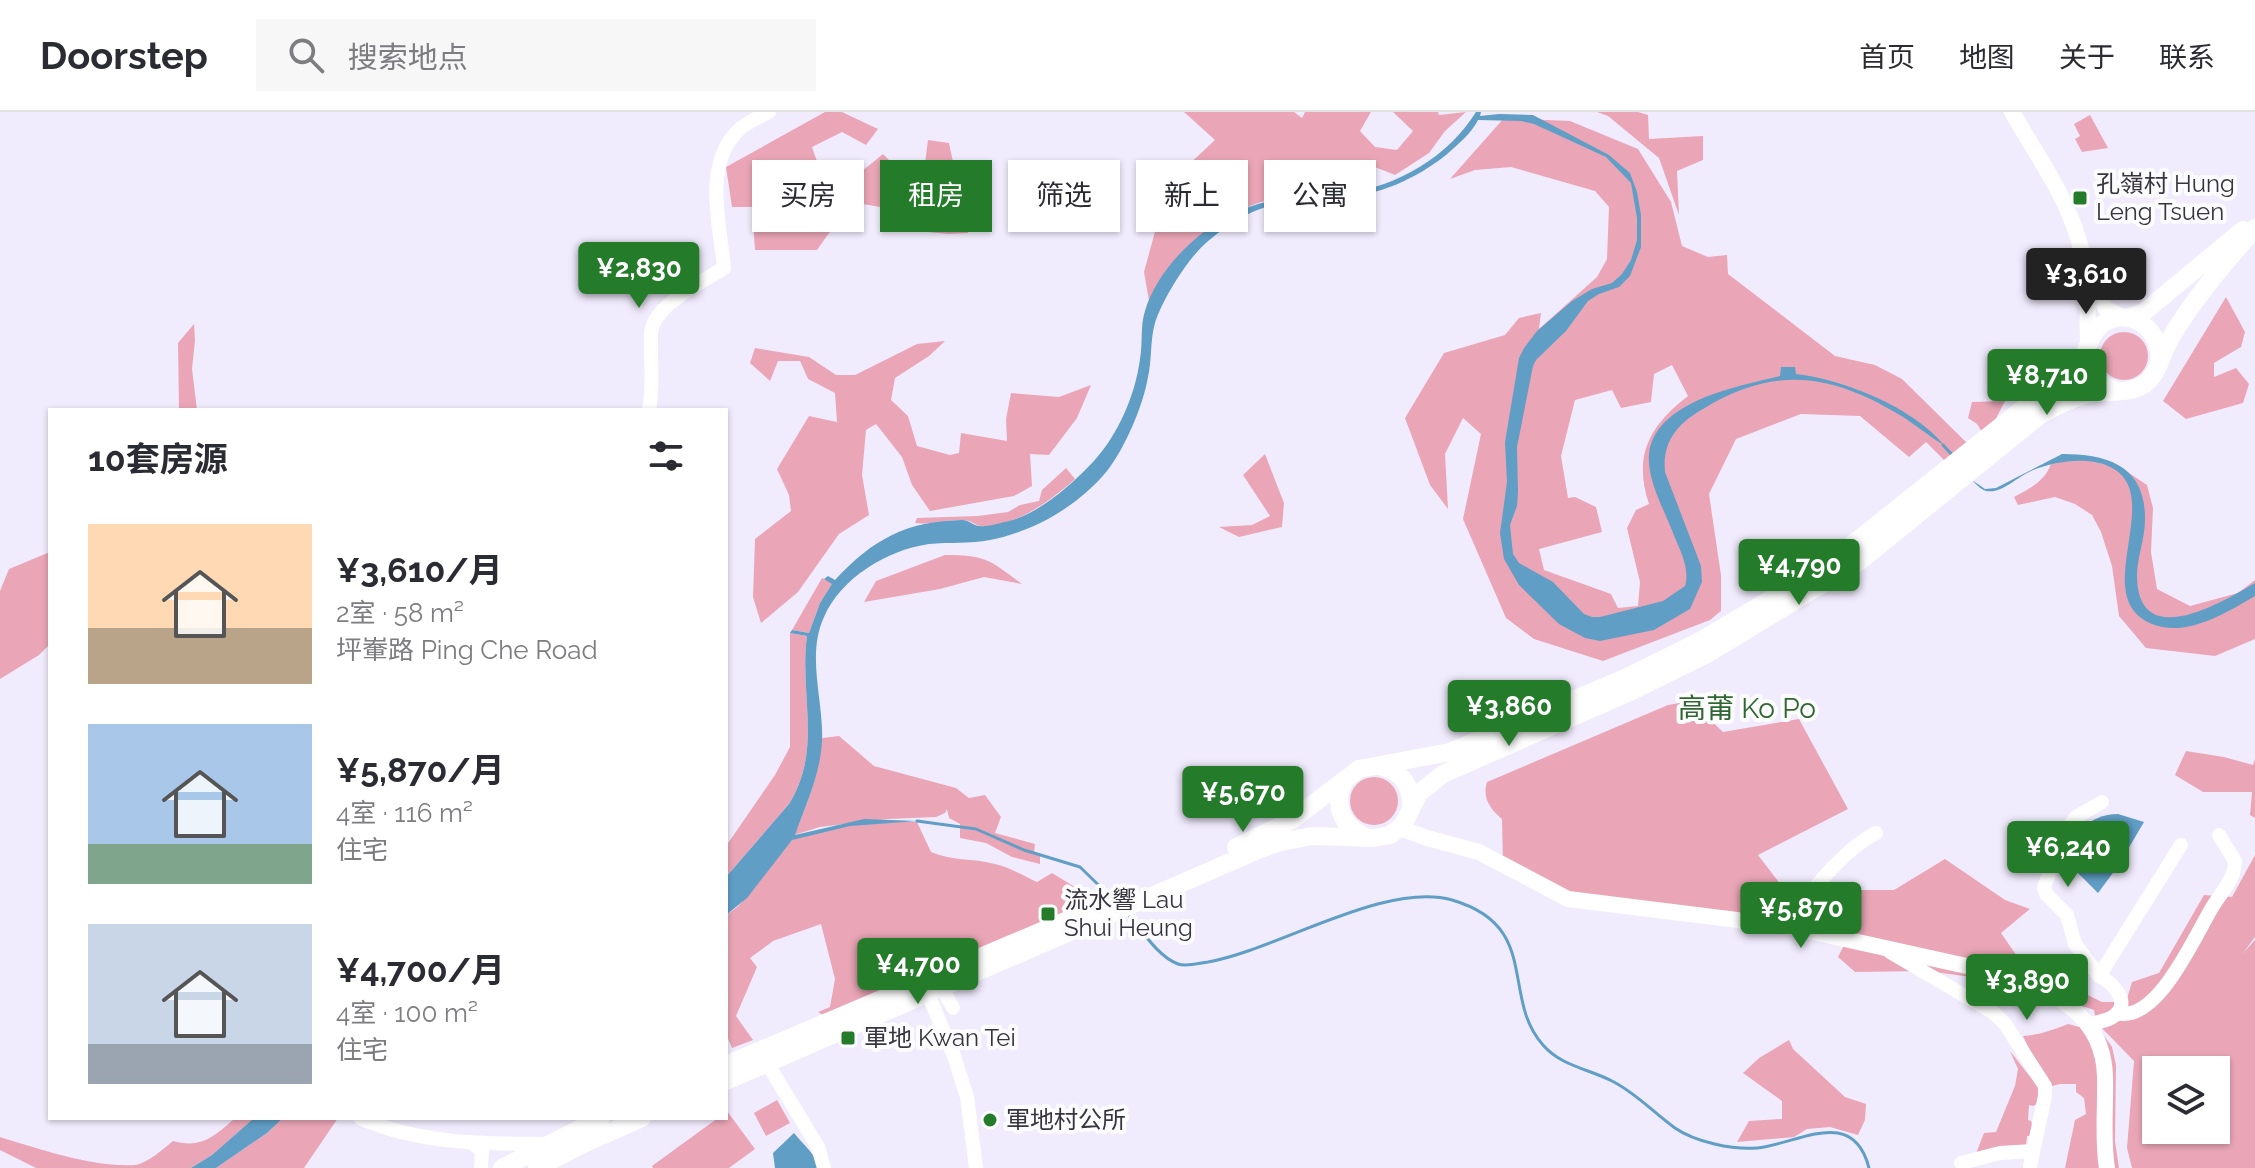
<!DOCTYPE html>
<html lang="zh">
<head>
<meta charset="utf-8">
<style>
  :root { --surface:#fff; --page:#f7f7f7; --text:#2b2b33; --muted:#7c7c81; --line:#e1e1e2; --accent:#247c2a }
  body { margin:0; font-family:Raleway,"Noto Sans SC",sans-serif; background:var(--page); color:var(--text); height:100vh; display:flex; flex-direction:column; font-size:30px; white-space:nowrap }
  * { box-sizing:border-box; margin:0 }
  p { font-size:26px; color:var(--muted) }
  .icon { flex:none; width:44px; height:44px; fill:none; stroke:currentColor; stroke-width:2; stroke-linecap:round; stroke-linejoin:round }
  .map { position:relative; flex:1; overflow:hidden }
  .panel { position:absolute; left:48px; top:296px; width:680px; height:712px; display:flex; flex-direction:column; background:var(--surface); border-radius:0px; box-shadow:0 2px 6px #0004 }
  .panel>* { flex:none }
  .top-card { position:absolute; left:752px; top:48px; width:760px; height:72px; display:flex; gap:16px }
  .buttons { position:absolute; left:2142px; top:944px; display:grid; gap:16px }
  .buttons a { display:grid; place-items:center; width:88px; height:88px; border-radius:0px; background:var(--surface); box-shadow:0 2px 6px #0004; font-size:40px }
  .price { position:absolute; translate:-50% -68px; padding:0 18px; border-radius:8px; background:var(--accent); color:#fff; font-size:26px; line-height:52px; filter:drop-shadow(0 2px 4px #0008) }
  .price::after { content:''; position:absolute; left:50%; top:48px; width:24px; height:18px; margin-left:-12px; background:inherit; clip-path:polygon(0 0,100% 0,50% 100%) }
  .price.on { background:#222; color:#fff }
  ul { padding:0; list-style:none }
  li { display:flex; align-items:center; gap:24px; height:200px; padding:0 40px }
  li span { display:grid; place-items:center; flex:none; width:224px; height:160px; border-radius:0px; color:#555 }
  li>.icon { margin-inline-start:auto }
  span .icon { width:96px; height:96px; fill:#fffc; stroke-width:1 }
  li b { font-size:34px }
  h2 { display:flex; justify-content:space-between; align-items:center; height:96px; padding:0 40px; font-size:34px }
  .tag { padding:0 28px; border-radius:0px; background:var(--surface); box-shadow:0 2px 6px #0004; font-size:28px; line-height:72px }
  .tag.on { background:var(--accent); color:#fff }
  header { display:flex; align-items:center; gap:48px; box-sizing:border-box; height:112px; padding:0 40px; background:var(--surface); border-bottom:2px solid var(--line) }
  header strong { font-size:38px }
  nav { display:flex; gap:44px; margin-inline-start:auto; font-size:28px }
  .search { width:560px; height:72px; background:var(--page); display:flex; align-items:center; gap:20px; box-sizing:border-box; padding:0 28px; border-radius:0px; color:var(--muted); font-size:30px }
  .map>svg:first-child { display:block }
</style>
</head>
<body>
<header>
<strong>Doorstep</strong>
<div class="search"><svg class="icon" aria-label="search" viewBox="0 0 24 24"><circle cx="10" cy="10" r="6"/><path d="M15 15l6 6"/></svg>搜索地点</div>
<nav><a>首页</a><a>地图</a><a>关于</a><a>联系</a></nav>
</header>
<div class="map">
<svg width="2255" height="1056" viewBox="0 0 2255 1056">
  <rect width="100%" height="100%" fill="#f1ecfd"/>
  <g fill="#eaa6b7" fill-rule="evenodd">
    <polygon points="825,0 842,0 878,17 866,33 842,20 812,35 820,58 813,80 856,64 883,42 901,60 922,74 928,28 949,31 968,121 949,122 887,116 886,96 851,90 817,138 755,138 752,95 732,95 726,55"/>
    <path d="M1184 0H1294L1302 6 1305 0H1371L1360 19 1375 35 1397 38 1413 19 1393 0H1438L1439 3 1466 0 1445 19 1429 41 1395 63 1357 48 1349 55 1364 73 1355 80C1329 84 1301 80 1275 86 1218 100 1176 140 1149 189L1144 160 1168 72 1215 28Z"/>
    <polygon points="1597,0 1638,0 1648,3 1649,27 1703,24 1703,48 1677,59 1679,103 1659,46 1608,4"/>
    <polygon points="2090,3 2108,36 2082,40 2075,27 2080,24 2074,12"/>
    <path d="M1504 6 1570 9 1638 37 1671 90 1682 134 1708 145 1727 143 1728 162 1835 244 1875 253 1902 267 1967 331 1946 350 1926 330 1909 345 1860 304 1801 302 1736 327 1709 382 1721 463V499L1710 508 1603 549 1534 527 1506 506 1463 407 1481 322 1463 306 1445 342 1448 397 1430 373 1405 306 1444 241 1505 223 1519 206 1541 201 1539 217 1597 165 1607 147 1609 95 1595 79 1511 55 1475 58 1450 67ZM1672 253 1688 284C1649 314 1633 344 1649 392L1636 398 1627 416 1640 470 1638 494 1618 496 1611 482 1544 458 1539 437 1602 420 1596 395 1575 385 1568 386 1561 344 1575 288 1612 278 1621 296 1651 290 1654 262Z"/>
    <polygon points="2226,185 2245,220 2241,235 2214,251 2214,265 2236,256 2249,272 2243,291 2186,307 2163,289"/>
    <polygon points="194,212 195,229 192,257 197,298 179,298 178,231"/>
    <circle cx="2124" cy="244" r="24"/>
    <polygon points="945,229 929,244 895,266 891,288 908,304 917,334 950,343 959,341 961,321 1007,329 1006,307 1011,281 1059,285 1091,273 1077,306 1049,343 1030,342 1032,374 1014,384 930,399 912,373 902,345 876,312 866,318 862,363 869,403 839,422 798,480 761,511 753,485 755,427 791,399 789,383 777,357 809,304 837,310 835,281 808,267 800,249 778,249 770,269 750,251 755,236 809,245 836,263 855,263 917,232"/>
    <polygon points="2005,289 1986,326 1977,312 1968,306 1972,290"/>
    <polygon points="1265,342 1284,391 1282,415 1239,425 1219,415 1252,413 1270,404 1243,363"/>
    <path d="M2083 346 2126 359 2147 373 2153 396 2151 440 2157 477 2190 494 2238 481 2255 468V527L2215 544 2146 536 2119 504 2112 454 2101 420 2092 403 2075 392 2055 385 2018 393 2014 385C2030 377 2048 367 2052 348Z"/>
    <path d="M1066 356 1075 367C1049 390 1017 414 981 414 974 413 971 408 964 408 948 407 929 413 915 411L917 406 978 404 1008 400 1020 393 1039 389 1042 378Z"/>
    <polygon points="50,440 50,532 39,543 0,567 0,479 9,457"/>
    <path d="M945 443C986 443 990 448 1022 472L984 465 940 477 864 490 876 469Z"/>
    <polygon points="822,466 833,471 820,491 809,521 792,518"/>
    <path d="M790 521 807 524C799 583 823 637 789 692L726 765V734L775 663 790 635Z"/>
    <path d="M1691 589 1723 620 1799 607 1848 697 1758 743 1784 777H1797L1780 798 1758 809 1588 784 1537 773 1503 753 1502 707C1490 697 1482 686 1487 670L1668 593Z"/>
    <path d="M839 624 874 654 956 676 969 686 985 683 1001 705 995 721 1035 732 1034 741 1040 744V752L1012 745 986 731 960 726V712L949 706 947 697 945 701 936 705 888 707 820 715 794 723C807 693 820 659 822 626Z"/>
    <polygon points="2186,639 2224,645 2253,653 2255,647 2255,706 2250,703 2252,680 2203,680 2175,663"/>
    <circle cx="1374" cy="689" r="24"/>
    <path d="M900 710H917L931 740C951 749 973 746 995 752 1009 755 1024 764 1037 770L1052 761 1083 780 1096 792 973 842 966 840 936 851 921 863 825 904 818 900 830 895 835 867 821 812 773 829 750 846 757 855 736 904 753 928 732 936 726 922V803C755 786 767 749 791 729 809 715 875 711 900 710Z"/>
    <path d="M2255 743V825L2243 841 2255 828V1056H2132L2127 1036 2134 949 2096 910 2094 898 2015 871 1927 859 1855 860 1838 845 1847 827 1802 817 1801 792 1817 778H1894L1945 747 2005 788 2030 797 2001 821 2021 850 2102 890H2126L2132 870 2159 861 2204 783 2232 785ZM2156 958H2216V1018H2156Z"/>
    <path d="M2068 912 2102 921 2112 935 2116 953 2115 1029 2119 1056H2065L2075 1008 2086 1002 2084 986 2076 980V972H2060L2048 975 2023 924C2039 923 2053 918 2068 912Z"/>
    <polygon points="1789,928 1793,937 1845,985 1866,992 1865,1008 1858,1023 1830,1015 1807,1017 1794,1025 1737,1030 1749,1009 1782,1007 1782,989 1743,961 1759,946"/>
    <polygon points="2010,939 2042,980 2041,990 2033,994 2029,993 2028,1008 2031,1009 2034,1019 2031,1024 2027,1024 2026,1033 1975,1044 1984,1021 1996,1020 2015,974 2018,957"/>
    <polygon points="777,988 790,1011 766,1024 754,1001"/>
    <polygon points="727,999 755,1037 729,1056 653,1056 652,1054 718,1006 726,1006"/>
    <path d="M235 1006H254L212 1043 191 1056H36L0 1038V1025C39 1037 95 1056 136 1053 149 1050 163 1037 173 1029 201 1037 215 1024 235 1006Z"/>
    <polygon points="283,1006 338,1006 304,1056 216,1056 267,1021"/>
  </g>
  <g fill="#609ec5">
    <path d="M1476 0H1481L1480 4 1499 2 1533 3 1609 43 1630 61 1637 80 1641 103V135L1630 164 1619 175 1599 182 1588 189 1566 219 1536 248 1533 254 1517 335 1518 380 1517 394 1510 413 1513 442 1519 451 1553 470 1584 502 1592 505H1600L1663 489 1685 474C1690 458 1681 440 1675 426 1666 401 1647 369 1649 343 1654 289 1739 274 1780 264L1781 255H1795L1796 262C1843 267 1914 296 1944 333 1928 324 1914 311 1898 302 1829 261 1773 254 1703 297 1677 312 1662 330 1665 360L1701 454 1702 470 1690 497 1654 518 1600 529 1585 526 1559 512 1519 473 1504 447 1500 421 1507 370 1505 330 1519 246 1524 236 1537 219 1572 189 1592 177 1612 171 1622 162 1631 148 1637 128V106L1631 71 1606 45 1534 12 1521 9 1478 8C1472 21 1457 33 1446 43 1416 67 1379 83 1341 86 1317 88 1292 87 1269 94 1247 100 1224 115 1207 130 1188 146 1162 188 1155 211 1150 228 1152 248 1148 265 1143 294 1125 336 1107 359 1078 394 1035 419 990 428 970 432 949 430 929 432 887 438 841 466 824 505 806 544 824 589 822 630 820 663 806 692 795 723L864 707 918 709 850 714 792 728 747 786 726 803V765L789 692C823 637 799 583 807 524L790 521 792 518 809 521 820 491 832 472 824 467 828 464 835 468C873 427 907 409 962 408 970 408 972 413 979 414 988 415 1000 411 1009 409 1040 401 1071 373 1093 350 1118 323 1135 284 1140 247 1143 231 1140 214 1145 199 1157 158 1196 120 1233 102 1276 81 1302 87 1346 81 1397 75 1449 44 1476 0Z"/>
    <path d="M2062 342C2108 342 2146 354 2145 408 2145 427 2137 445 2137 463 2137 541 2221 491 2255 471V484C2226 501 2186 526 2152 512 2088 486 2164 388 2114 357 2091 343 2054 349 2031 359 2017 365 2002 382 1986 379 1980 377 1976 372 1972 368L1985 377 1996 376Z"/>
    <path d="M2118 702 2144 710 2118 754 2098 781 2071 754C2067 724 2089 702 2118 702Z"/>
    <polygon points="254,1006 283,1006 267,1021 216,1056 191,1056 212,1043"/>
    <path d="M794 1021C804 1034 815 1041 819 1056H775L773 1041Z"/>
  </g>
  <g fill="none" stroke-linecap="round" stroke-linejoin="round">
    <g stroke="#609ec5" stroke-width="3">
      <polyline points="1943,333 1954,345"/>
      <polyline points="917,709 976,717 1024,738 1080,755 1119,793"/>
      <path d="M1127 801C1141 817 1158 845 1178 852 1187 855 1199 851 1208 850 1277 838 1385 769 1452 788 1542 814 1500 885 1543 933 1561 954 1589 957 1612 969 1636 981 1654 1001 1675 1016 1695 1030 1733 1038 1757 1036 1798 1032 1853 993 1869 1056"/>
    </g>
    <g stroke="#fff" stroke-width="14">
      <path d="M649 298C654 272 650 248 651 222 652 194 702 170 724 156 720 113 702 49 741 16 749 9 760 5 769 0"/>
      <path d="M1786 814C1808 783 1841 739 1876 721"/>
      <polyline points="1890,840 1994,901 2005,912 2045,974 2045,984 2030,1054"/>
      <polyline points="2099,864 2075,832 2067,803 2046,782 2044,775 2067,717 2076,705 2102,690"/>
      <polyline points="942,876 953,896"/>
      <polyline points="928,882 953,941 967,985 976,1056"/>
      <path d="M2117 901C2158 912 2196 821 2213 794 2222 779 2235 767 2235 749L2219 723"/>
      <path d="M2090 912C2097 910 2108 909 2114 904 2133 890 2111 870 2099 864L2181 733"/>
      <polyline points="767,951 818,1035 824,1056"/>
      <path d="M360 1006C419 1032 485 1032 548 1032"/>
      <polyline points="472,1031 482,1039 481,1056"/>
      <polyline points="1961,1051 2000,1041 2033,1039"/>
    </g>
    <g stroke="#fff" stroke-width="16">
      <path d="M2012 0C2040 49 2074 94 2084 150 2089 176 2087 205 2088 231"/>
      <polyline points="2088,164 2106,197 2124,206"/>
      <path d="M1400 716 1427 726 1479 740 1568 787 1786 814 1998 861C2051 879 2103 900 2105 964 2106 994 2102 1026 2107 1056"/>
    </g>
    <g stroke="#fff" stroke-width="18">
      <polyline points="2128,206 2144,200 2243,118"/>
      <path d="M2087 236C2085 256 2095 271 2114 278"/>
      <path d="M1380 654C1402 659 1412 674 1411 695"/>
      <path d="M1345 668C1333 690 1340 712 1362 723"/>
      <path d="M1236 735 1292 708 1359 657 1450 640 1625 566 1700 529 1820 458 2079 252C2088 240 2088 224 2101 213 2129 191 2163 219 2159 250"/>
      <polyline points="726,953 1103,793"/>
      <path d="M726 969 1258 738 1281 730 1312 724 1374 726 1390 723 1403 713 1419 681 1443 662 1632 579 1707 542 1860 449 2040 303C2055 295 2069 287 2085 283 2104 278 2129 283 2145 272 2159 261 2161 243 2169 229 2192 188 2225 151 2255 116"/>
      <polyline points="502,1056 601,1006"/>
      <polyline points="537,1056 583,1032 642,1006"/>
    </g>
  </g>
  <g fill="#247c2a" stroke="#fcfcfc" stroke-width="3">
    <rect x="2072" y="78" width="16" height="16" rx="4"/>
    <rect x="1040" y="794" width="16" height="16" rx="4"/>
    <rect x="840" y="918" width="16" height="16" rx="4"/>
    <circle cx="990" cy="1008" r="8"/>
  </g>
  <g text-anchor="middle" stroke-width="8" stroke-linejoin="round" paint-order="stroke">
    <g font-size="24" fill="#37343f" stroke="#fcfcfc" text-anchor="start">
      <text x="2096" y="80">孔嶺村 Hung<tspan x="2096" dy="28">Leng Tsuen</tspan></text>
      <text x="1064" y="796">流水響 Lau<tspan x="1064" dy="28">Shui Heung</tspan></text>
      <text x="864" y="934">軍地 Kwan Tei</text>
      <text x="1006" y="1016">軍地村公所</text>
    </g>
    <g font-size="28" fill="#306632" stroke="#fcfcfc">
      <text x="1747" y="606">高莆 Ko Po</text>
    </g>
  </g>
</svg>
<div class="buttons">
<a><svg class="icon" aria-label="layers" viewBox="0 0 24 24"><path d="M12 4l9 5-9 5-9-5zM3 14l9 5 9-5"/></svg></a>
</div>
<b class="price" style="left:639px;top:198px">¥2,830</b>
<b class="price on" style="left:2086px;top:204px">¥3,610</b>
<b class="price" style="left:2047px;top:305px">¥8,710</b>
<b class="price" style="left:1799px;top:495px">¥4,790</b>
<b class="price" style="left:1509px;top:636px">¥3,860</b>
<b class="price" style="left:1243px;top:722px">¥5,670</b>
<b class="price" style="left:2068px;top:777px">¥6,240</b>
<b class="price" style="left:1801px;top:838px">¥5,870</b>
<b class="price" style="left:918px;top:894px">¥4,700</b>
<b class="price" style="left:2027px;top:910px">¥3,890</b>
<div class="top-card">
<a class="tag">买房</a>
<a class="tag on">租房</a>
<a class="tag">筛选</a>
<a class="tag">新上</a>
<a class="tag">公寓</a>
</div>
<section class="panel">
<h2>10套房源<svg class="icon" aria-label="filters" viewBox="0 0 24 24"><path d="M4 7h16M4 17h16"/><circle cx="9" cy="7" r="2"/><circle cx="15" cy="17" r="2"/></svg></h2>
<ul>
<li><span style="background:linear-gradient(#ffd9b3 65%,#b9a48a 0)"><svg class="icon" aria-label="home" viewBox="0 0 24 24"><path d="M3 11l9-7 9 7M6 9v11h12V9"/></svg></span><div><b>¥3,610/月</b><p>2室 · 58 m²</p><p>坪輋路 Ping Che Road</p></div></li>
<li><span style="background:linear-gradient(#a9c7e8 75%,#7fa58c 0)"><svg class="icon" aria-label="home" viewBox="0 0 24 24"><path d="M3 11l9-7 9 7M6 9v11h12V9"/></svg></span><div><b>¥5,870/月</b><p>4室 · 116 m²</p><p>住宅</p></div></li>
<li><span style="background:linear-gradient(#c9d6e8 75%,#9aa5b1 0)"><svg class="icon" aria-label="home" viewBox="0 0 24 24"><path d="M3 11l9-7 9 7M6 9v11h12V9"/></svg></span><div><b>¥4,700/月</b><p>4室 · 100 m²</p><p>住宅</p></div></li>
</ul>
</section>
</div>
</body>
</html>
